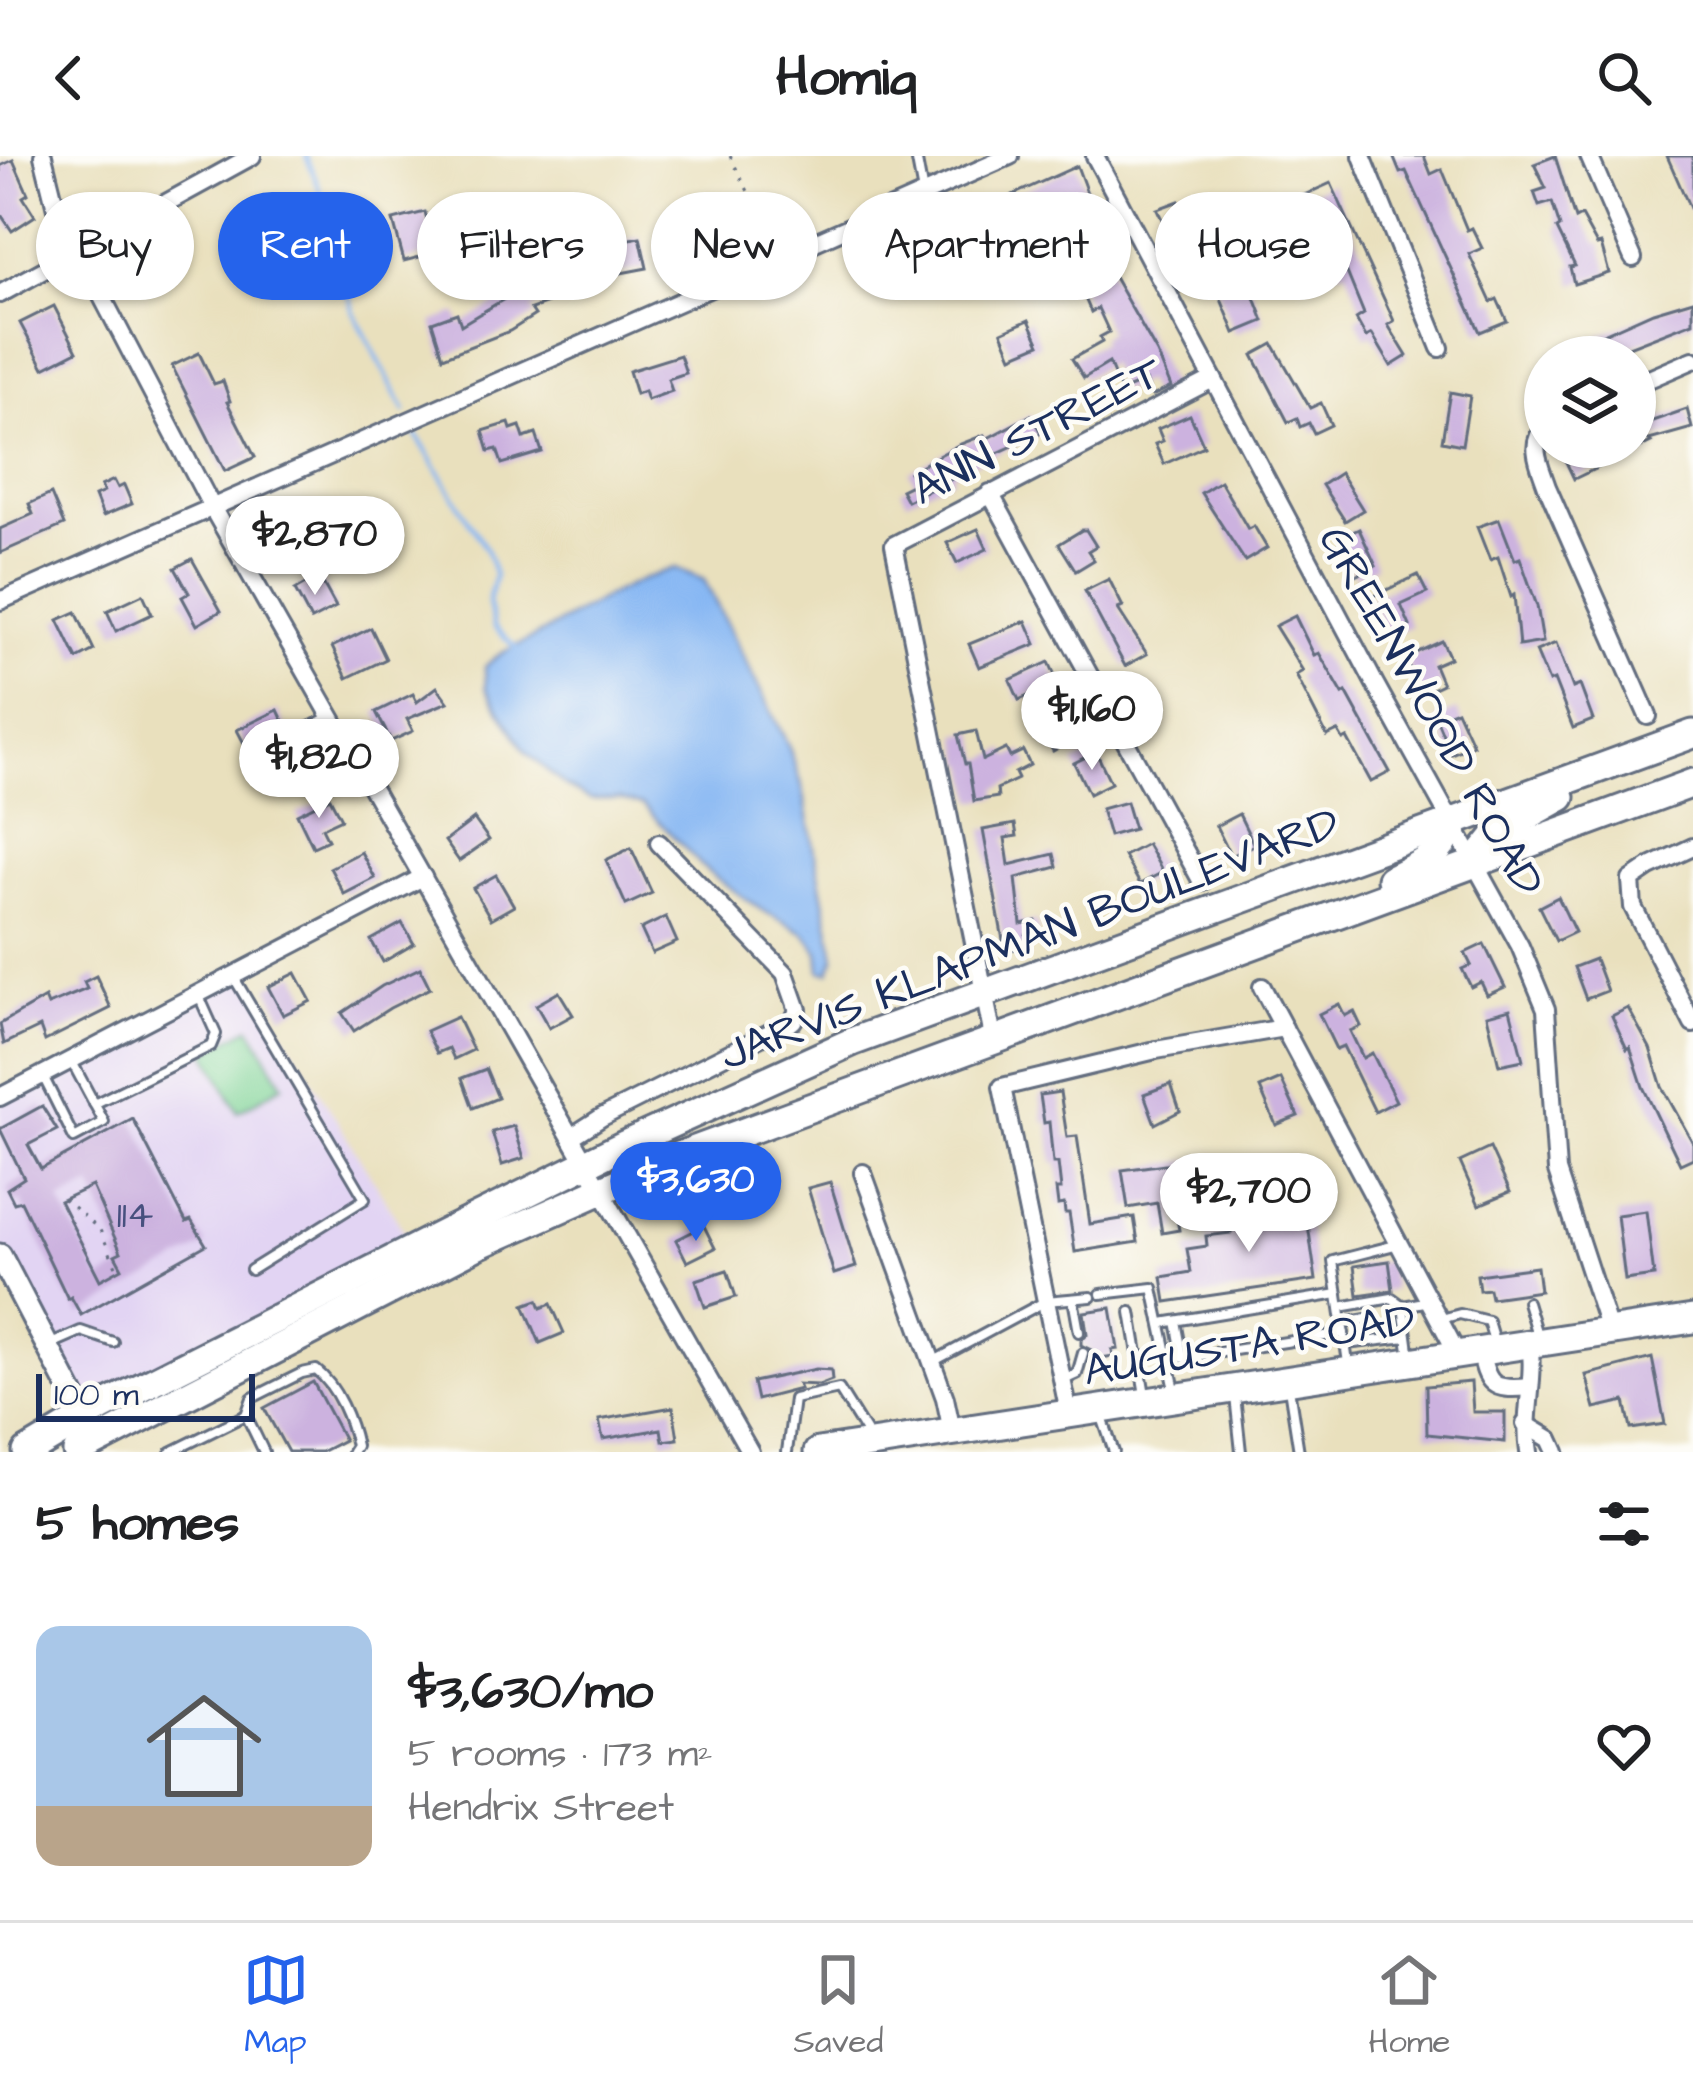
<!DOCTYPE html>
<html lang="en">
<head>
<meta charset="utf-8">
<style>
  :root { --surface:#fff; --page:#f2f2f2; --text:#202124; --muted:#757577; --line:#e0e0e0; --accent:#2563eb }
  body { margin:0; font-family:"Architects Daughter",sans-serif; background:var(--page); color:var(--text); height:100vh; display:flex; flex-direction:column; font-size:45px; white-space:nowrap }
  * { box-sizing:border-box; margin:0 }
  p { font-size:39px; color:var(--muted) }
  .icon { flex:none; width:66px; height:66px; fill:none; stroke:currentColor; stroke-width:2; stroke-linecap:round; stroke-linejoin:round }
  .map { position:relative; height:1296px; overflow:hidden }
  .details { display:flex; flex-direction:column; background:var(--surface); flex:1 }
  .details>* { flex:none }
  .hud { position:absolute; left:36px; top:36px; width:1623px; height:108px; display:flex; gap:24px }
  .fabs { position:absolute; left:1524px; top:180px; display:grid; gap:24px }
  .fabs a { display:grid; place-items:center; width:132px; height:132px; border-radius:50%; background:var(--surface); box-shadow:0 3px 9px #0004; font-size:60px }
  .scale { position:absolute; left:36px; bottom:30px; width:219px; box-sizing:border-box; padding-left:12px; border:6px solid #1b2f5e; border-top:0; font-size:33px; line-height:42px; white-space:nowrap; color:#1b2f5e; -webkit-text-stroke:9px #fdfcf7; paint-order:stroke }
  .price { position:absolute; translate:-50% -102px; padding:0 27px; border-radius:42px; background:#fff; color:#222; font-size:39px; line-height:78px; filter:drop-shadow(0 3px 6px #0008) }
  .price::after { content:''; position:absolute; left:50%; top:72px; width:36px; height:27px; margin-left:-18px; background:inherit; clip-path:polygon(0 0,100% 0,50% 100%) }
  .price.active { background:var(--accent); color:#fff }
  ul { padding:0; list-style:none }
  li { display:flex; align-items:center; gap:36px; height:300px; padding:0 36px }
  li span { display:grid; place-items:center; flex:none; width:336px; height:240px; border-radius:24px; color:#555 }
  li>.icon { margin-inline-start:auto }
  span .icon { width:144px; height:144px; fill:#fffc; stroke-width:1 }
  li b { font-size:51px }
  h2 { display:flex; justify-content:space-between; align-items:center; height:144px; padding:0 36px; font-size:51px }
  .tag { padding:0 42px; border-radius:54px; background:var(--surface); box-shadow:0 3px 9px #0004; font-size:42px; line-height:108px }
  .tag.active { background:var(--accent); color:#fff }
  header { display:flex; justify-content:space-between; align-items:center; height:156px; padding:0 36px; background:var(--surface); font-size:54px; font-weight:700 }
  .dock { display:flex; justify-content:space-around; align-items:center; height:168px; border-top:3px solid var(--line); background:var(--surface); font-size:33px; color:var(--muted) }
  .dock a { display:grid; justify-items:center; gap:6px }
  .dock .active { color:var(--accent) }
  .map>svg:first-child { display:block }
</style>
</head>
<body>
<header><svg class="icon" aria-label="back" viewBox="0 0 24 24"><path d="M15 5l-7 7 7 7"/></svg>Homiq<svg class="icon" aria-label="search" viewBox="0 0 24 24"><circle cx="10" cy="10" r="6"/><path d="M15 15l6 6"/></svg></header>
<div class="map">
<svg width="1693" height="1296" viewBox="0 0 1693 1296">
  <rect width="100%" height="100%" fill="#fdfcf7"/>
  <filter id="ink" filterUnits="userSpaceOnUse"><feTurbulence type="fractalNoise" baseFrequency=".00833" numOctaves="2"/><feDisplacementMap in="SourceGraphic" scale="24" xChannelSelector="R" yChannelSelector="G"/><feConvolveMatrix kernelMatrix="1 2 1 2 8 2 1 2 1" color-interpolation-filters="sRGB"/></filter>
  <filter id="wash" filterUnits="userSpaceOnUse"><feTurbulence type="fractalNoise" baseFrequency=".004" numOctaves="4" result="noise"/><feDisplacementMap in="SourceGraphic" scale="48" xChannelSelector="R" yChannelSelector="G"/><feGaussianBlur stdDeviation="2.7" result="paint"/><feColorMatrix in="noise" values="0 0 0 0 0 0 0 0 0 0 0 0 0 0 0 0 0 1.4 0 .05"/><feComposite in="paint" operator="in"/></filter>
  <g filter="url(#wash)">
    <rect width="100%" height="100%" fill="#e9e0bd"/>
    <polygon fill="#e2d4f3" points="245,813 415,1093 85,1261 0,1101 0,941"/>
    <polygon fill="#7ed396" stroke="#4c817a" stroke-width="3" points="250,871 283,929 238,956 206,896"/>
    <path fill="#87b7f3" stroke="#5173a8" stroke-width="3" d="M675 412 704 424 788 589 802 629 835 801 830 816 821 815 819 796 805 777 760 753 707 715 643 649 620 643H590L564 629 526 596 486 532 485 511C501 494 520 489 540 478 585 453 625 427 675 412Z"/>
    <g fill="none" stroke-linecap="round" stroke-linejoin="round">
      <g stroke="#87b7f3" stroke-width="4.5">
        <polyline points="306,0 318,29 354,157 405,255"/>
        <polyline points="414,275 486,393 495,419 488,446 494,471 515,491"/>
      </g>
    </g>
    <g id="blocks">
      <g fill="#ccb2df" fill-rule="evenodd">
        <polygon points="1393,0 1424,0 1431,18 1442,13 1467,74 1472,72 1482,92 1469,98 1491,146 1497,143 1507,165 1480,176 1406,15 1400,17"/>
        <polygon points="1555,0 1575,63 1581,60 1597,89 1601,88 1609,117 1574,128 1570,111 1575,110 1557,73 1560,71 1552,46 1539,50 1534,36 1546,32 1534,8"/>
        <polygon points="1667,0 1693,0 1693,59"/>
        <polygon points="13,4 28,38 23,41 35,60 12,75 0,57 0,10"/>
        <polygon points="1077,10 1090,45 1058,57 1054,46 1015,63 1006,42"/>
        <polygon points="1331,27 1394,165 1388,169 1407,200 1391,210 1372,178 1366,181 1356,163 1364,158 1346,114 1338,117 1324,79 1300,41"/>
        <polygon points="1179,45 1204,101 1184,109 1157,53"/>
        <polygon points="425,56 436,97 404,105 393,64"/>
        <polygon points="640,81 647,112 621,117 615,86"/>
        <polygon points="971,86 981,109 950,122 940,99"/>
        <polygon points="1099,95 1157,197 1171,231 1152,240 1146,225 1121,235 1109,207 1084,222 1072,203 1102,186 1100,181 1109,176 1098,152 1091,156 1071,110"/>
        <polygon points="570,111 579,136 531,153 535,159 510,175 443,201 432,166 457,157 461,169 536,124"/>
        <polygon points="1246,119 1264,165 1235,177 1216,131"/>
        <polygon points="1693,144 1693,166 1603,201 1552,201 1653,156"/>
        <polygon points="54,150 77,195 44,212 20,167"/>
        <polygon points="1029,164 1040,188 1012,200 1002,176"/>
        <polygon points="1273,188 1310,252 1321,247 1331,269 1314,277 1309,267 1300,271 1297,262 1288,266 1253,199"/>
        <polygon points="199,197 214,228 223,225 230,245 227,246 255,301 225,315 172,210"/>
        <polygon points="680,199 686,217 668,223 672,235 647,244 644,235 636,238 629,215"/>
        <polygon points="1450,236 1470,240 1462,289 1442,285"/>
        <polygon points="1687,253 1692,272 1649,284 1651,286 1574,323 1565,304 1594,291 1635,291 1635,271"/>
        <polygon points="1031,259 1041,277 952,318 954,322 907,345 901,334 915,327 909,316 958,289 984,279 986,283"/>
        <polygon points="1190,259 1204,290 1164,308 1155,288 1163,285 1158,273"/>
        <polygon points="509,267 511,273 520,270 524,282 536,278 542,296 502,308 497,293 489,295 483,275"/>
        <polygon points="1340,317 1363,354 1345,365 1322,329"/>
        <polygon points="114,324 118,332 124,329 132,348 103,360 95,340 104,336 101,330"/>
        <polygon points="1220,325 1248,373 1254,370 1267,392 1245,405 1201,337"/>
        <polygon points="51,338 64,369 0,397 0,373 33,358 29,348"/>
        <polygon points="301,363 312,383 278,400 268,380"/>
        <polygon points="1499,363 1515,404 1520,402 1537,450 1543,486 1519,490 1514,439 1511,441 1498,401 1490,404 1477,371"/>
        <polygon points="978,373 987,393 957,407 947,387"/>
        <polygon points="1359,373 1376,410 1355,420 1338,383"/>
        <polygon points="1082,374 1086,374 1096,390 1088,395 1094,404 1076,415 1059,388"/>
        <polygon points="192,403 221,455 197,469 182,441 189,437 175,412"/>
        <polygon points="1418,419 1427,437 1401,449 1410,470 1388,480 1370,442"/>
        <polygon points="319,420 336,451 311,464 295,434"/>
        <polygon points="1109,423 1123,451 1118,453 1147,498 1125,510 1085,435"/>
        <polygon points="143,438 152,458 116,475 107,455"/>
        <polygon points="76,456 94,494 77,503 58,464"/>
        <polygon points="1295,460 1314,499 1319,497 1343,538 1346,536 1390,616 1371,626 1347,582 1343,584 1338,575 1327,580 1296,519 1303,515 1275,470"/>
        <polygon points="1026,465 1036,488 979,511 969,488"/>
        <polygon points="371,472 386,503 347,522 332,491"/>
        <polygon points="1442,485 1450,502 1434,509 1442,528 1421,538 1405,502"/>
        <polygon points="1556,487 1573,532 1580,529 1593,564 1573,572 1554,524 1549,526 1536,495"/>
        <polygon points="1049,506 1062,535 1044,544 1040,535 1019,544 1010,524"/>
        <polygon points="437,531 448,546 407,563 413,575 391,585 376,556 413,538 417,546"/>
        <polygon points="1072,553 1086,577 1053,595 1046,583 1056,577 1050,566"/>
        <polygon points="278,554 286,571 246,591 237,574"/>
        <polygon points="1457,554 1473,589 1451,598 1436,562"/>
        <polygon points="976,575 983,604 1006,593 1010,601 1023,595 1030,609 1015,617 1018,623 997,633 998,641 974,645 968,608 965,608 958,579"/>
        <polygon points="1096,596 1111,627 1089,638 1074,607"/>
        <polygon points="330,642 341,663 322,672 328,684 313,691 297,658"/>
        <polygon points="1126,646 1134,673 1109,680 1101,653"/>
        <polygon points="1239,658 1254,689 1231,700 1216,670"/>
        <polygon points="474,663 489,684 459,705 445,685"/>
        <polygon points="1015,668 1017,680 1005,682 1009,709 1054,698 1057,711 1016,722 1021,768 1036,765 1038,777 1026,779 1028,791 1005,795 983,674"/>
        <polygon points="1147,688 1163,716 1140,728 1124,700"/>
        <polygon points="631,692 652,737 626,749 606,704"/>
        <polygon points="361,696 375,722 344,738 330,712"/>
        <polygon points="496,719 514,750 491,763 473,732"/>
        <polygon points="1558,741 1575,776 1556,785 1539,751"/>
        <polygon points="666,761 677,786 652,797 641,773"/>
        <polygon points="402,767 414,788 383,806 371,784"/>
        <polygon points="1484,788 1505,831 1487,839 1481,826 1471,831 1462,813 1471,809 1465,797"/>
        <polygon points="1595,803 1607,835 1586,843 1574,811"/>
        <polygon points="420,812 430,832 390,852 354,875 342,857 382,830"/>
        <polygon points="296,817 311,845 283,859 268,831"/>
        <polygon points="96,820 111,852 45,885 40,871 4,888 0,868 45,842 48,849 87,833 84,826"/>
        <polygon points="559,836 573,859 549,872 536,849"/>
        <polygon points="1339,848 1345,860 1354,855 1361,870 1350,875 1363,902 1372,897 1396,945 1375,956 1343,890 1336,893 1319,858"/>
        <polygon points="1628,852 1650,892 1662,931 1693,987 1693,1002 1680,1008 1643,931 1630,891 1627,893 1612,860"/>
        <polygon points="1510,853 1523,904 1499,909 1487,859"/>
        <polygon points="457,861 473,894 454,903 449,892 437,897 426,875"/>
        <polygon points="486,913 498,942 473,952 462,922"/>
        <polygon points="1281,923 1298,960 1276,969 1260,932"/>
        <polygon points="1171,928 1180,955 1155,968 1144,938"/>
        <polygon points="1060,936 1067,981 1077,980 1090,1068 1134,1061 1138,1086 1075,1096 1069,1057 1065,1057 1064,1048 1058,1049 1056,1033 1061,1033 1058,1007 1053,1007 1049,966 1044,967 1040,939"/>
        <path d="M42 950 57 974 28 989 41 1013 133 963 186 1066 191 1064 206 1089 81 1159 71 1141 68 1143 21 1045 14 1047 7 1033 24 1022 0 973ZM92 1030 121 1096 115 1099 122 1112 100 1124 60 1045Z"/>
        <polygon points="514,970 524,1002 502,1009 492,976"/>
        <polygon points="1490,992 1510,1036 1479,1049 1460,1006"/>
        <polygon points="1194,1004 1200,1044 1174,1048 1179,1074 1162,1077 1157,1047 1128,1052 1122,1014"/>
        <polygon points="1282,1018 1288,1057 1306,1055 1316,1124 1166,1146 1162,1121 1191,1116 1187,1093 1207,1090 1206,1080 1231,1077 1229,1065 1276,1058 1271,1020"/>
        <polygon points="830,1026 856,1111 834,1118 808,1032"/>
        <polygon points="1646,1055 1654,1120 1625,1124 1617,1059"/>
        <polygon points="704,1070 715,1092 687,1106 676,1084"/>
        <polygon points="1389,1105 1393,1134 1358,1139 1354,1110"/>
        <polygon points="1537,1111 1540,1135 1491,1142 1489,1133 1479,1134 1477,1119"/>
        <polygon points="727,1114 736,1141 705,1151 696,1124"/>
        <polygon points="538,1144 541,1152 551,1148 564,1177 540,1187 524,1149"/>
        <polygon points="1111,1152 1118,1193 1112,1194 1113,1200 1090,1204 1091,1194 1081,1189 1081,1184 1087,1178 1084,1156"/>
        <polygon points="1652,1202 1665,1268 1631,1273 1625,1245 1595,1252 1586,1219"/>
        <polygon points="816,1213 831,1214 832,1224 819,1229 798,1228 800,1233 757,1244 753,1226"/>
        <polygon points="313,1226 344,1284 321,1296 288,1296 264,1252"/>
        <polygon points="1471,1226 1473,1256 1505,1256 1505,1286 1427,1278 1426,1230"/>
        <polygon points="673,1251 678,1283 663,1285 661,1273 603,1283 599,1264"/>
      </g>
    </g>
  </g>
  <g filter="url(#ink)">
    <use href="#blocks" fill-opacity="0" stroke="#636d7f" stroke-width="3"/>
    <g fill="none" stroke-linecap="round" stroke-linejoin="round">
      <g stroke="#636d7f" stroke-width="14">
        <g id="service">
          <polyline points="916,0 923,37"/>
          <path d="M270 626C260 591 303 574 330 561"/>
          <polyline points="233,820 365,1043 251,1114"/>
          <polyline points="43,920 74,982 104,966 72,906"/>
          <polyline points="94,948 211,890 216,878 198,838"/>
          <polyline points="1101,1138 1153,1132 1175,1234"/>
          <polyline points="1073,1143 1079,1176"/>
          <polyline points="1527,1146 1537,1179"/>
          <polyline points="1403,1150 1430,1145"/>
          <polyline points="1340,1151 1392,1142 1403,1150 1410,1202"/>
          <polyline points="1131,1156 1145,1239"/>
          <polyline points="1441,1163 1460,1158 1488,1165 1494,1185"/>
          <polyline points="1176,1165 1183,1202 1344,1177"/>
          <polyline points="1162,1167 1338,1138"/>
          <polyline points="1343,1167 1366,1163"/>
          <polyline points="1346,1188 1407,1181"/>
          <polyline points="49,1189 81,1175 113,1186"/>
          <polyline points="934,1205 1046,1145 1091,1141"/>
          <polyline points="1348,1207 1333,1105 1399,1088"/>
          <polyline points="1066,1223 1077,1218 1083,1197"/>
          <polyline points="1289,1232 1299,1296"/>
          <polyline points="1235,1240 1241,1296"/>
          <path d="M246 1259 252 1242 302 1217 316 1214C337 1230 351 1265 356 1290L352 1296"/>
          <polyline points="1102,1261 1114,1296"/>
          <polyline points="171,1296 246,1259 264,1296"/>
          <polyline points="787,1296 794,1243 839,1233 869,1281"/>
        </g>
      </g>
      <g stroke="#636d7f" stroke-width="22">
        <g id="minor">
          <polyline points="43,0 68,101"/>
          <polyline points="1095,0 1375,528 1520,790 1546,853 1557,1015 1609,1174"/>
          <polyline points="1362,0 1440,192"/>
          <polyline points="1589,0 1633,102"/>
          <polyline points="78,95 213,353 750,1296"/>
          <polyline points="0,138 252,0"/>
          <polyline points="1635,229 1693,204"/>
          <path d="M1545 271C1528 288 1540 310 1547 331L1648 560"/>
          <polyline points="990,337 1202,726"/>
          <polyline points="0,445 1010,0"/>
          <polyline points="1693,691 1650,711 1631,724 1633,751 1693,868"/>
          <polyline points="1262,831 1457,1197"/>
          <polyline points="993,881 894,389 1213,223"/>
          <polyline points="0,941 423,721"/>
          <polyline points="571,981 602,961 793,865 798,854 785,817 659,687"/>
          <polyline points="863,1017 945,1242 952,1275"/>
          <path d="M1480 1193C1487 1229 1492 1235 1529 1231"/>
          <polyline points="1069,1257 1002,931 1156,894 1284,872"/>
          <polyline points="1525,1268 1550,1283 1556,1296"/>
          <path d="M1529 1296C1523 1259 1536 1222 1530 1186"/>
        </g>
      </g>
      <g stroke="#636d7f" stroke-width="27">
        <polyline id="tertiary" points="0,1099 91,1274"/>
      </g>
      <g stroke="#636d7f" stroke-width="33">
        <polyline id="primary" points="818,1296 1693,1163"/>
      </g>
      <g stroke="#636d7f" stroke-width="33">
        <g id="trunk">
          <polyline points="1474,707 1500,675 1561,641"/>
          <path d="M1391 723C1417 710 1448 698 1451 666"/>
          <polyline points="27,1296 102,1251 447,1076 624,989 854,885 1693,578"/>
          <polyline points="77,1296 478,1089 679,1000 1693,627"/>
        </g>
      </g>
      <g stroke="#636d7f" stroke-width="3" stroke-dasharray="3 9" stroke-linecap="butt">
        <polyline points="730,0 753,45 785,85"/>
        <polyline points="64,1043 100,1074 118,1115"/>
      </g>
      <use href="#service" stroke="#fff" stroke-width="8"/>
      <use href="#minor" stroke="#fff" stroke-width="16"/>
      <use href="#tertiary" stroke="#fff" stroke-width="21"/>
      <use href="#primary" stroke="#fff" stroke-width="27"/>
      <use href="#trunk" stroke="#fff" stroke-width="27"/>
    </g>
  </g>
  <g text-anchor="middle" stroke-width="9" stroke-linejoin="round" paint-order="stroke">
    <g font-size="39" fill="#47507e">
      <text x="135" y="1071">114</text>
    </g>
    <g font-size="45" fill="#1b2f5e" stroke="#fdfcf7">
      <text transform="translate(1036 273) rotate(-27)" y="16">ANN STREET</text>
      <text transform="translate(1433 554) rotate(61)" y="16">GREENWOOD ROAD</text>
      <text transform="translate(1029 781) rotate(-21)" y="16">JARVIS KLAPMAN BOULEVARD</text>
      <text transform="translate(1249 1187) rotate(-9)" y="16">AUGUSTA ROAD</text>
    </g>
  </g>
</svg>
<div class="fabs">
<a><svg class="icon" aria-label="layers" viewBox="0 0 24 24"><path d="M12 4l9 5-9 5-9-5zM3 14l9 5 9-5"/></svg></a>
</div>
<div class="scale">100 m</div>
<b class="price" style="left:315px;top:442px">$2,870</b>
<b class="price" style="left:1092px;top:617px">$1,160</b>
<b class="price" style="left:319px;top:665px">$1,820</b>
<b class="price active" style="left:696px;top:1088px">$3,630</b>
<b class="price" style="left:1249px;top:1099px">$2,700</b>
<div class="hud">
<a class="tag">Buy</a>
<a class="tag active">Rent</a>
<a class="tag">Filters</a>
<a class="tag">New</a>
<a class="tag">Apartment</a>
<a class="tag">House</a>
</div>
</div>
<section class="details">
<h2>5 homes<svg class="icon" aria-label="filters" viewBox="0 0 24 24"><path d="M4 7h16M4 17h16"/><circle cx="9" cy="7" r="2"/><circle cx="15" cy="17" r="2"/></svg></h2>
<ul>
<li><span style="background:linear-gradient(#a9c7e8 75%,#b9a48a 0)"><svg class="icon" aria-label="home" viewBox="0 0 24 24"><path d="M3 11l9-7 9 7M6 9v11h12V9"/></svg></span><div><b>$3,630/mo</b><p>5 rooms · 173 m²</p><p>Hendrix Street</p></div><svg class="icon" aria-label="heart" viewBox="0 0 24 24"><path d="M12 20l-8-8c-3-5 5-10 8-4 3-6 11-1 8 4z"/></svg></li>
</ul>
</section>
<nav class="dock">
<a class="active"><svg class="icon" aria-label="map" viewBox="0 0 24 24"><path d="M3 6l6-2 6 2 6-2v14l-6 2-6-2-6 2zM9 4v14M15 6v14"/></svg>Map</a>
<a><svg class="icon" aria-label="saved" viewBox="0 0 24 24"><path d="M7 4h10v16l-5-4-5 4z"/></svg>Saved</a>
<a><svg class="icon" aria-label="home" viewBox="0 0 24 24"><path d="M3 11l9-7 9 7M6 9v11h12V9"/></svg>Home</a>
</nav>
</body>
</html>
